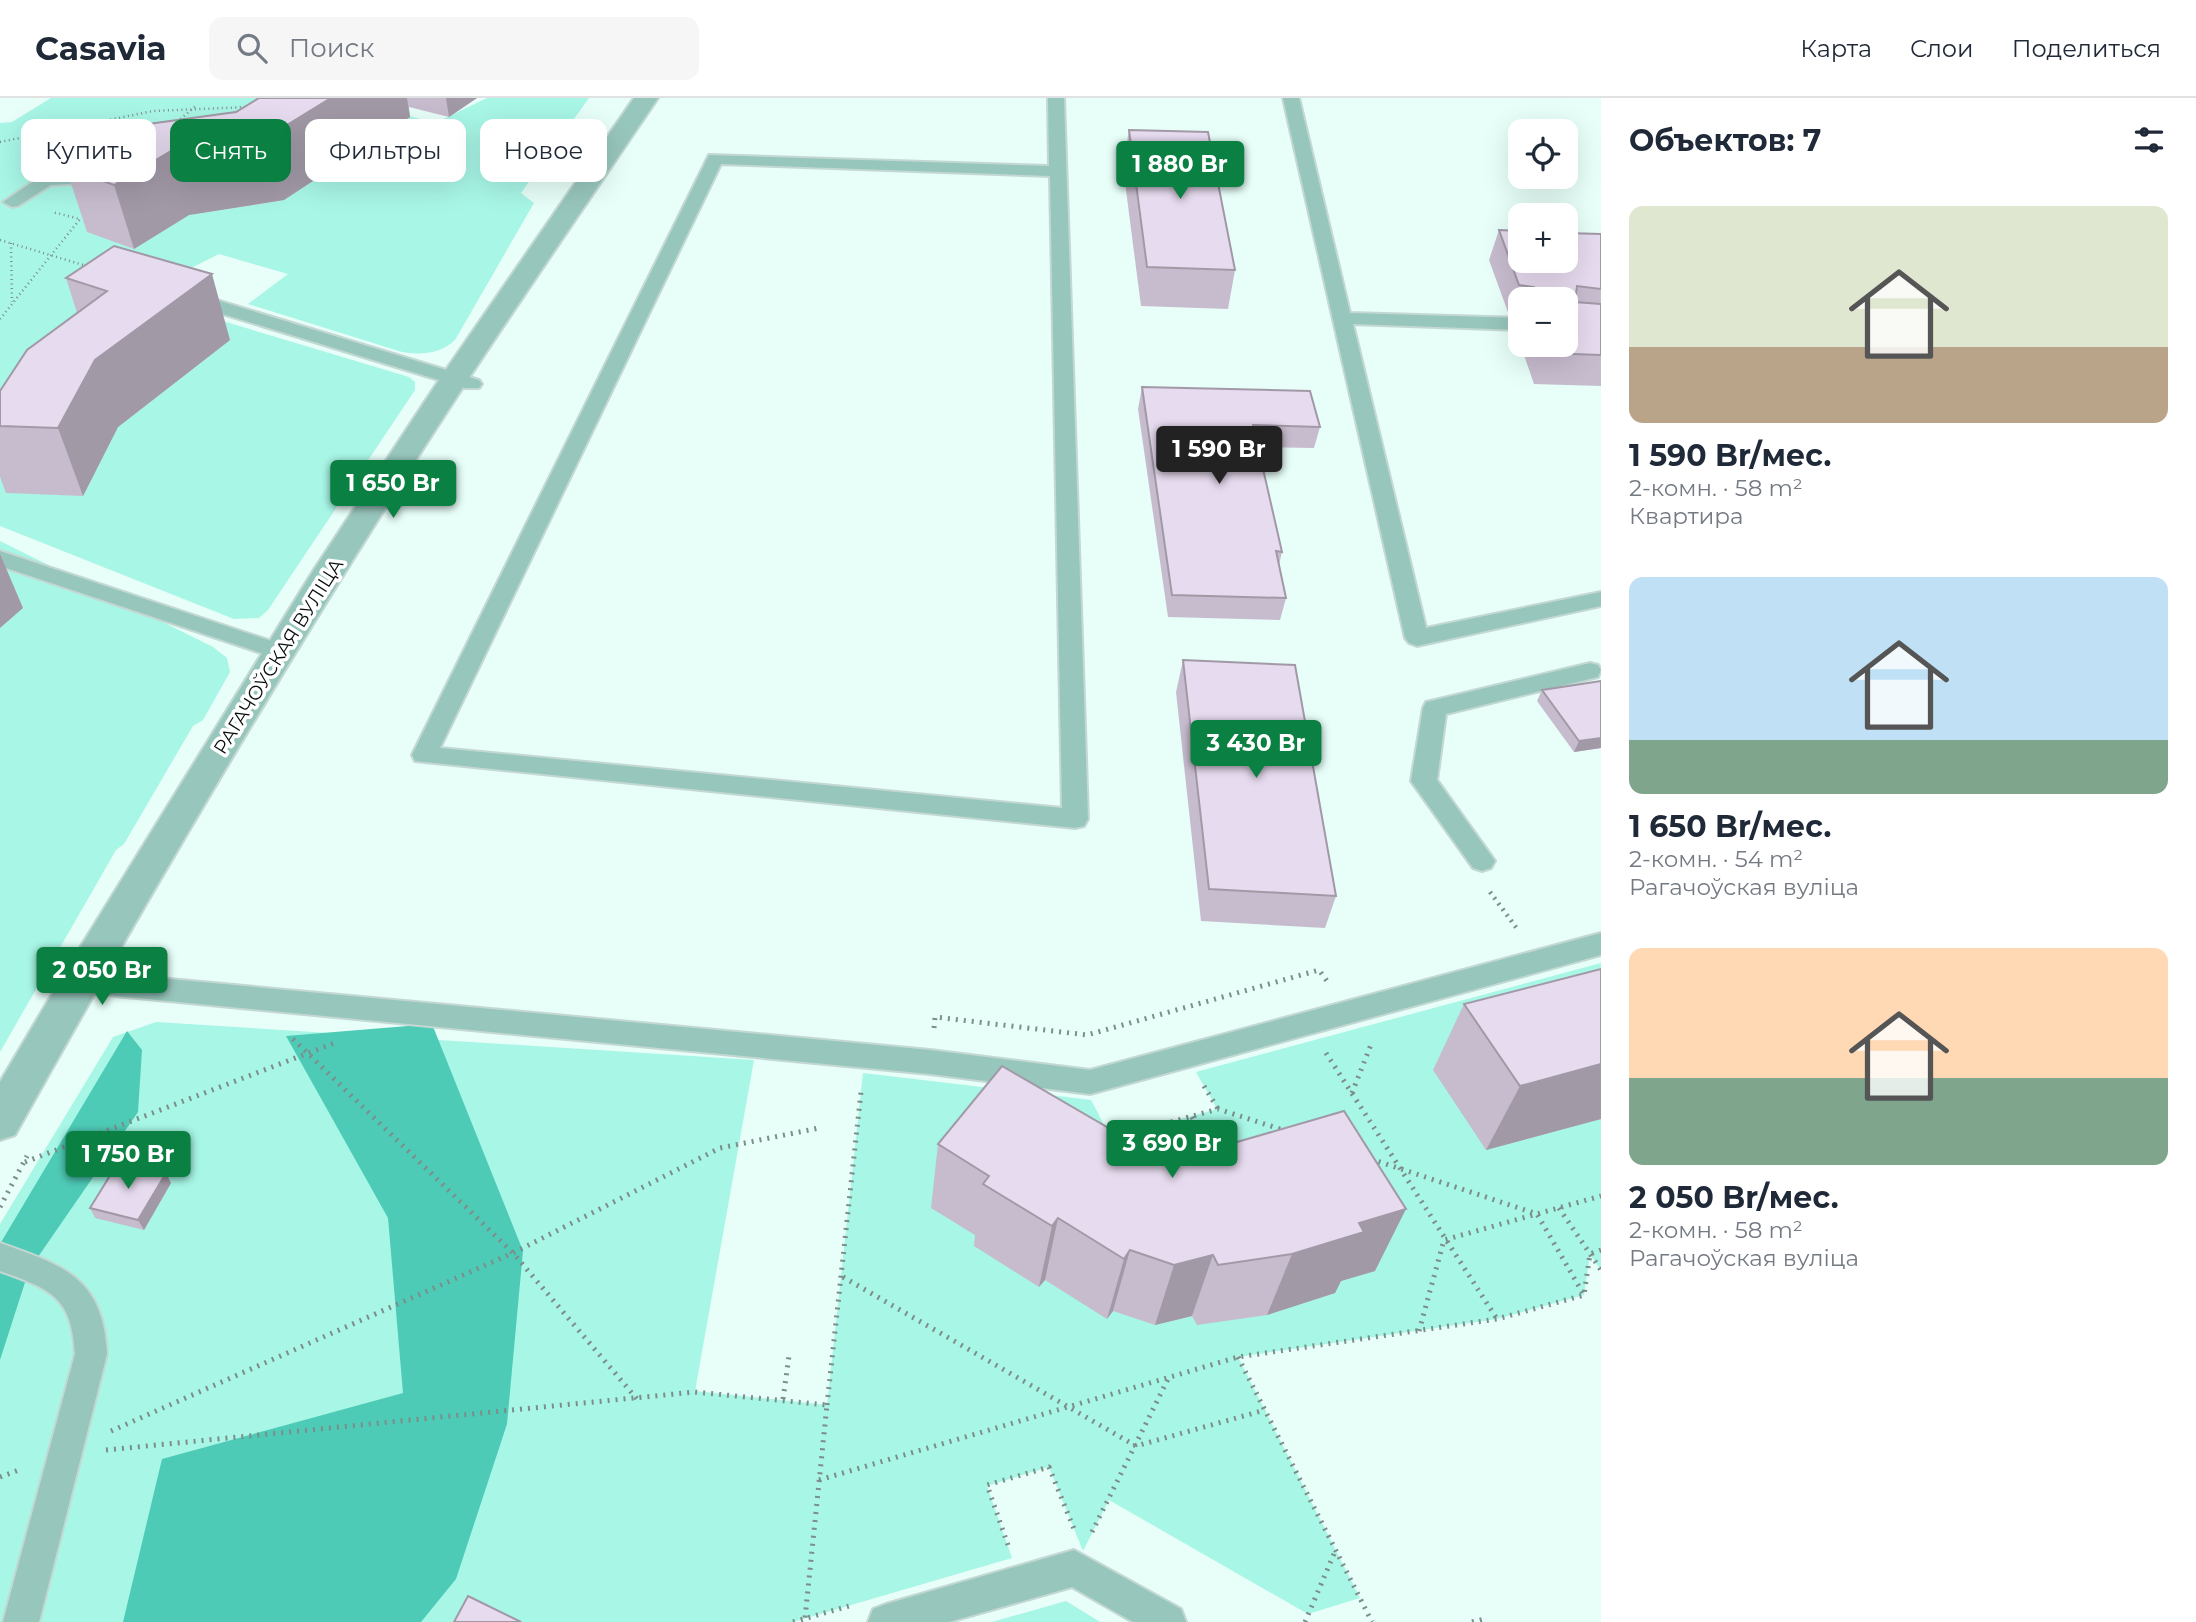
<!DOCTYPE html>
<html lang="ru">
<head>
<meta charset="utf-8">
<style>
  :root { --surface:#fff; --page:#f6f6f7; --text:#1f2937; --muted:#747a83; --line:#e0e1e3; --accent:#0b8043 }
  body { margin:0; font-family:Montserrat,sans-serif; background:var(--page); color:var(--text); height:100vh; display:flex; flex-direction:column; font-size:26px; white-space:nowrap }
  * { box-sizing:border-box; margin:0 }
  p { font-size:23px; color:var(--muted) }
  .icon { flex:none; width:38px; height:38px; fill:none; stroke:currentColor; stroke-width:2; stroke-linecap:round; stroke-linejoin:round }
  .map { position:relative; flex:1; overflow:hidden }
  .panel { display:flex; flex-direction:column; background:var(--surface); width:595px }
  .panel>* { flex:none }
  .guide { position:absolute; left:21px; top:21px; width:665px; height:63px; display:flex; gap:14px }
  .controls { position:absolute; left:1508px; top:21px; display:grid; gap:14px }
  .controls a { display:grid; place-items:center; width:70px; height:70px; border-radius:14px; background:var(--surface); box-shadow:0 7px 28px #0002; font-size:35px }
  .price { position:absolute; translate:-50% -60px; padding:0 16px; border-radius:7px; background:var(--accent); color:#fff; font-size:23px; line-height:46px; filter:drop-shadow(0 2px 4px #0008) }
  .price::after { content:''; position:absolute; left:50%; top:42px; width:21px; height:16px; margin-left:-10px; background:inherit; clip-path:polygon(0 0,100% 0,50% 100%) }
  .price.on { background:#222; color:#fff }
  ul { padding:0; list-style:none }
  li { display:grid; align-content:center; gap:14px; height:371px; padding:0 28px }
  li span { display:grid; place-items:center; height:217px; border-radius:14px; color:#555 }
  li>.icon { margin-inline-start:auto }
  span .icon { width:126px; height:126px; fill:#fffc; stroke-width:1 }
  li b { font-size:30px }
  h2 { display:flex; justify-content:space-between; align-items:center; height:84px; padding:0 28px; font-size:30px }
  .tag { padding:0 24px; border-radius:14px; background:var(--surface); box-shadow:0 7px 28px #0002; font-size:24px; line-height:63px }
  .tag.on { background:var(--accent); color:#fff }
  header { display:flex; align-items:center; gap:42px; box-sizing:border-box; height:98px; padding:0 35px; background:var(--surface); border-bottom:2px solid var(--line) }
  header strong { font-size:33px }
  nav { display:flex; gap:38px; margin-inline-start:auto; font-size:24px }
  .search { width:490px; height:63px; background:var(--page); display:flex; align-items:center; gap:18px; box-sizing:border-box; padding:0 24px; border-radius:14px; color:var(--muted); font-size:26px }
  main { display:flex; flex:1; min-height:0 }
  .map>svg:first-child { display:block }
</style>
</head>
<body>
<header>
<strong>Casavia</strong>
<div class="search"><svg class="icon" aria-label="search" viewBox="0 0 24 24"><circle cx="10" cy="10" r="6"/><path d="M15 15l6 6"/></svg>Поиск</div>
<nav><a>Карта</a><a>Слои</a><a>Поделиться</a></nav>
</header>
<main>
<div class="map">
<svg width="1601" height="1524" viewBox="0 0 1601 1524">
  <rect width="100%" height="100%" fill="#e7fef9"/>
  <g fill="#a8f6e6" fill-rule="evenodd">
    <path d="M51 0H414L394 14 435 25 487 0H589L521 95 534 105 455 242C440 256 421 257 402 254L248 206 288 176 219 156 169 181 153 202 409 279 415 284V292L268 512 259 520 234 521 0 428V25L12 24ZM409 20 284 102 189 117Z"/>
    <polygon points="0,443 213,549 227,560 230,574 203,622 193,628 124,746 116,752 0,954"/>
    <polygon points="1601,865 1601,1172 1590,1157 1584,1197 1497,1221 1238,1259 1360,1500 1308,1516 1109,1402 1083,1453 1049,1369 987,1388 1012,1460 793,1524 0,1524 0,1126 113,939 156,924 754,962 695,1293 827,1307 863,975 1091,1002 1111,1040 1217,1011 1196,974"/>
    <polygon points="1066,1503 1100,1524 992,1524"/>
  </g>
  <g fill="#4ecbb6">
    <polygon points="432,926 523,1153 507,1326 456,1481 421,1524 123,1524 162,1361 403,1295 388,1120 286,938"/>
    <polygon points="127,933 142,952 138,1014 29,1172 0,1262 0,1146"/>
  </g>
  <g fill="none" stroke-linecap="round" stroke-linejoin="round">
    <g stroke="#c3d8d3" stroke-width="4">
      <g id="service">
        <path d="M1048 0H1064L1088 721 1084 728 1075 730 415 663 412 657 709 57 1049 68ZM721 66 1050 78 1062 710 440 650Z"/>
        <polygon points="1283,0 1299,0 1350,215 1521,220 1521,232 1353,226 1426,530 1601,494 1601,508 1417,548 1409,545 1405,540"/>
        <polygon points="105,75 114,80 111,84 51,87 18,108 12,109 3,104 41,78"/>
        <polygon points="187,193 479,282 482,286 479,290 465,290 180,203 178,199"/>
        <polygon points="0,453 289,549 293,554 289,559 273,559 0,468"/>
        <polygon points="1590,565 1598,567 1601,572 1598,579 1446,616 1437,682 1495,763 1491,770 1482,773 1473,770 1411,683 1423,610 1426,604 1435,602"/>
        <polygon points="1601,835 1601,857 1090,996 930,976 116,898 72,888 68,880 72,872 82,869 116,876 930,952 1090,972"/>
        <path d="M0 1145C65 1168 103 1180 107 1256L39 1524H3L75 1256C72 1198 50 1191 0 1173Z"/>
        <polygon points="1074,1452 1181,1511 1186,1524 1133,1524 1072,1489 949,1524 868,1524 873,1511 886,1506"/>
      </g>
    </g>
    <g stroke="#c3d8d3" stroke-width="4">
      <path id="tertiary" d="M634 0H658C595 93 531 186 469 280 308 526 158 780 15 1037L0 1042V984L68 869 313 473 441 279Z"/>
    </g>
    <g stroke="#7d8d8a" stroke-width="2.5" stroke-dasharray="1 3.5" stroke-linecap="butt">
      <polyline points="177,24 197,7"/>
      <polyline points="24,41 88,49"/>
      <polyline points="0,44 153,13 248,9"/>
      <polyline points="0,142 90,169"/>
      <polyline points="11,145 12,204"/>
      <polyline points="0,221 80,121 52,114"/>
    </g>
    <polyline stroke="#7d8d8a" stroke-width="4.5" stroke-dasharray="2 5" stroke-linecap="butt" points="1490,794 1518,832"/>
    <g stroke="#7d8d8a" stroke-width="5" stroke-dasharray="2 6" stroke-linecap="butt">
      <polyline points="934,930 935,919 1087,937 1319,872 1327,883"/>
      <polyline points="293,941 513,1155 637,1301"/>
      <polyline points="1326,955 1497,1221"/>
      <polyline points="1204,988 1218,1011"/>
      <polyline points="1352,995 1372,944"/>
      <polyline points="1192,1019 1211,1054"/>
      <polyline points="1117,1039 1218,1011 1283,1032"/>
      <polyline points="1371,1061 1537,1116 1584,1197"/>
      <polyline points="25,1064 337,944"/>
      <polyline points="0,1109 27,1058"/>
      <polyline points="1559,1110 1601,1172"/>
      <polyline points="843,1179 1136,1348 1265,1312"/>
      <polyline points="1419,1233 1444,1142 1601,1098"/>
      <polyline points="1238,1259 1372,1524"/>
      <polyline points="783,1301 789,1258"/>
      <polyline points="827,1307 861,994"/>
      <polyline points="111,1333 513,1155 720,1050 819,1030"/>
      <polyline points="106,1352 695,1294 827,1307 805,1520"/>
      <polyline points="0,1379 19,1372"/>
      <polyline points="819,1382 1238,1259 1497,1221 1584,1197 1590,1156 1601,1152"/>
      <polyline points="1092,1434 1169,1279"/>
      <polyline points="1008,1447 987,1387 1049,1369 1074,1431"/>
      <polyline points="793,1524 849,1508"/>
      <polyline points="1305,1524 1336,1451"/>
      <polyline points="1472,1524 1484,1521 1486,1524"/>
    </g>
    <use href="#service" fill="#97c6bc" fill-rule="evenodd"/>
    <use href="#tertiary" fill="#97c6bc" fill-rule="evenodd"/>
  </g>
  <g fill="#c7bcce" fill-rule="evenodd">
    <polygon points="259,0 477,0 449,19 409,9 410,19 284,102 189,117 134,151 87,134 66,70 236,14"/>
    <polygon points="1129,32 1235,172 1228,211 1141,208 1123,69"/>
    <path d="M1499 132 1601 136V288L1534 286 1516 234 1521 219 1509 217 1489 162ZM1521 201H1566V247H1521Z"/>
    <polygon points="114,148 230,242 118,329 83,398 6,395 0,379 0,293 77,215 66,180"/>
    <polygon points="1142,289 1320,329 1314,350 1258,349 1282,454 1279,467 1286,500 1280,522 1168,519 1138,311"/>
    <polygon points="1183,562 1336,798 1325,830 1201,823 1176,594"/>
    <polygon points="1601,583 1601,650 1574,654 1537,603 1542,592"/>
    <polygon points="1601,871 1601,1021 1486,1052 1433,972 1464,906"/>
    <polygon points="938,1046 1138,1047 1375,1173 1341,1183 1335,1195 1267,1217 1197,1227 1192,1218 1155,1227 1113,1213 1107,1221 1045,1182 1039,1189 974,1148 975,1137 931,1110"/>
    <polygon points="171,1085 144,1132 95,1120 90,1110"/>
  </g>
  <g fill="#a299a7">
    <polygon points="331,0 407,0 410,19 284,102 189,117 134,151 114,87 171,53"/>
    <polygon points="446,0 477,0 449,19"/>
    <polygon points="212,176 230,242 118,329 83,398 58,330 95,262"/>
    <polygon points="0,456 23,510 0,530"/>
    <polygon points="1601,640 1601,650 1574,654 1579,643"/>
    <polygon points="1601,966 1601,1021 1486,1052 1520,988"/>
    <polygon points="166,1075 171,1085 144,1132 138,1122"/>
    <polygon points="1406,1111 1375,1173 1341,1183 1335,1195 1267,1217 1292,1156 1359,1125"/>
    <polygon points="1058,1120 1045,1182 1039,1189 1052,1128"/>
    <polygon points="1130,1152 1113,1213 1107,1221 1124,1161"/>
    <polygon points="1213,1157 1192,1218 1155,1227 1174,1167"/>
  </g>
  <g fill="#e7dbef" stroke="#a299a7" stroke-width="2">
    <polygon points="259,0 331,0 269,38 171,53 114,87 66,70 141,27 236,14"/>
    <polygon points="1129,32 1208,34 1235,172 1147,169"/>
    <polygon points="1499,132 1521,133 1521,163 1566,163 1566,135 1601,136 1601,191 1577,188 1575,204 1601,206 1601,257 1545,255 1542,247 1566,247 1566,201 1533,201 1534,189 1519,187"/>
    <polygon points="114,148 212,176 95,262 58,330 0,328 0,293 27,252 107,193 66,180"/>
    <polygon points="1142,289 1310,293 1320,329 1253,327 1282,454 1276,453 1286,500 1172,497"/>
    <polygon points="1183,562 1295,567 1336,798 1209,791"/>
    <polygon points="1601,583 1601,640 1579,643 1542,592"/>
    <polygon points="1601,871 1601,966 1520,988 1464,906"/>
    <polygon points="1002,968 1138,1047 1192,1057 1344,1013 1406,1111 1359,1125 1364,1134 1292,1156 1218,1167 1213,1157 1174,1167 1130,1152 1124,1161 1058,1120 1052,1128 983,1086 989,1078 938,1046"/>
    <polygon points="119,1063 166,1075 138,1122 90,1110"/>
    <polygon points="468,1498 521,1524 454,1524"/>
  </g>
  <g text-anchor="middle" stroke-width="7" stroke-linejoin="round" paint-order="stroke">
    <g font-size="19" fill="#050e0c" stroke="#fff">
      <text transform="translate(278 558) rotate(-58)" y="7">РАГАЧОЎСКАЯ ВУЛІЦА</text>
    </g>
  </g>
</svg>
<div class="controls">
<a><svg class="icon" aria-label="locate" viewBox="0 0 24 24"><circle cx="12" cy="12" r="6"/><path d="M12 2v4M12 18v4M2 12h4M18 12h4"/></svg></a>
<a>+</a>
<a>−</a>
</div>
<b class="price" style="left:1180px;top:103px">1 880 Br</b>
<b class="price on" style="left:1219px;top:388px">1 590 Br</b>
<b class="price" style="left:393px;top:422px">1 650 Br</b>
<b class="price" style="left:1256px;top:682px">3 430 Br</b>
<b class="price" style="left:102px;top:909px">2 050 Br</b>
<b class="price" style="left:1172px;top:1082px">3 690 Br</b>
<b class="price" style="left:128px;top:1093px">1 750 Br</b>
<div class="guide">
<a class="tag">Купить</a>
<a class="tag on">Снять</a>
<a class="tag">Фильтры</a>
<a class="tag">Новое</a>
</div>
</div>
<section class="panel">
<h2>Объектов: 7<svg class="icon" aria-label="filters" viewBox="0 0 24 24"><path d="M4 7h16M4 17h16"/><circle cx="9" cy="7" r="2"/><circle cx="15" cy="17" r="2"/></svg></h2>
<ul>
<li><span style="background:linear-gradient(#dfe7d0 65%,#b9a48a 0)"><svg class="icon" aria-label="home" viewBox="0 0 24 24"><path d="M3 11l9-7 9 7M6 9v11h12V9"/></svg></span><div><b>1 590 Br/мес.</b><p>2-комн. · 58 m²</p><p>Квартира</p></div></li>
<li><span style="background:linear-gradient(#bfe0f5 75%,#7fa58c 0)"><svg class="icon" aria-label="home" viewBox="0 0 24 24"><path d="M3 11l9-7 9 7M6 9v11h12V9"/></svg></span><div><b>1 650 Br/мес.</b><p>2-комн. · 54 m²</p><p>Рагачоўская вуліца</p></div></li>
<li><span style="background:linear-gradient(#ffd9b3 60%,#7fa58c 0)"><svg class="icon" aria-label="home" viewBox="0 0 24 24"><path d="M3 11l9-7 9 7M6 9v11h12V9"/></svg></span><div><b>2 050 Br/мес.</b><p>2-комн. · 58 m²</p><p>Рагачоўская вуліца</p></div></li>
</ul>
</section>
</main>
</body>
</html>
